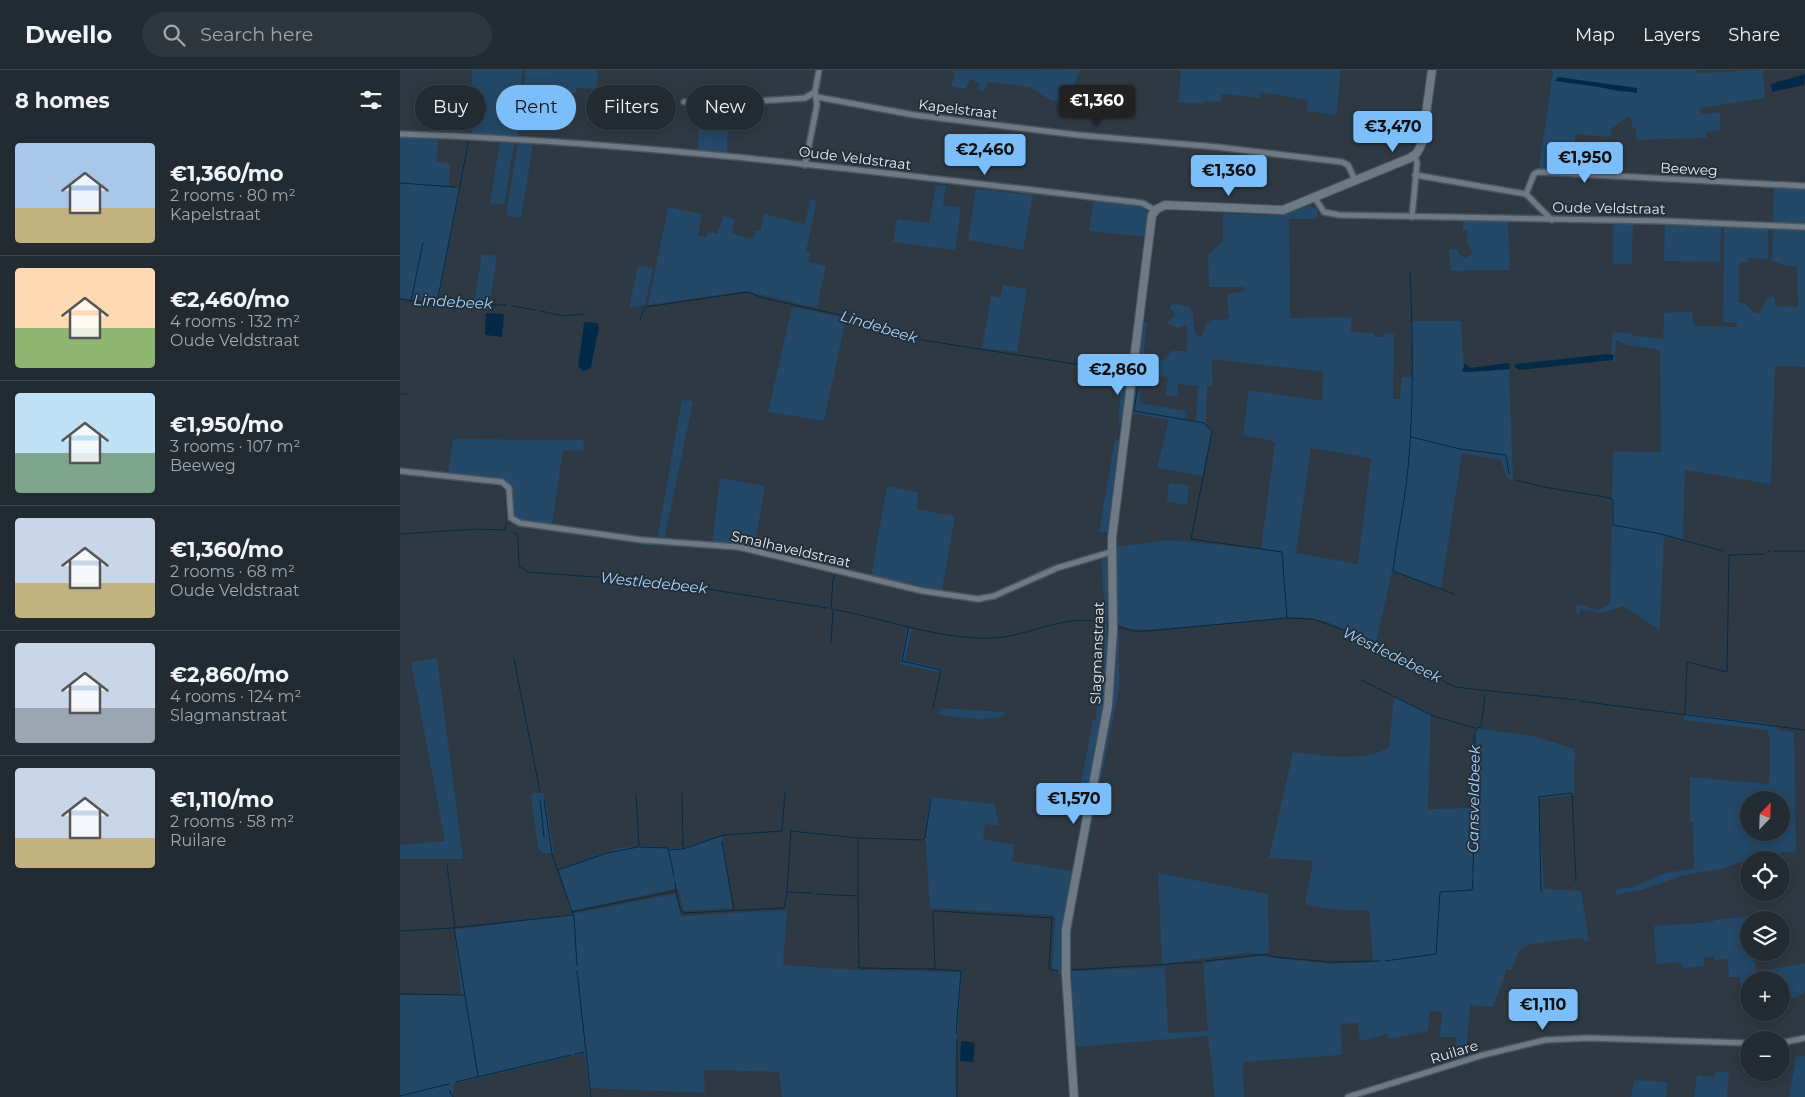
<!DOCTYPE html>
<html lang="en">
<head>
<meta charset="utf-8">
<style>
  :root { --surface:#222b32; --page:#2e373e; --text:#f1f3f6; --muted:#a2a7ac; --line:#3f474d; --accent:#7cbef9 }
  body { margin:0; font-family:Montserrat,sans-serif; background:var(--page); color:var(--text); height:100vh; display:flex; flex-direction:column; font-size:19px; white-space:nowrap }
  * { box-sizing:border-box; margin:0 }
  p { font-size:16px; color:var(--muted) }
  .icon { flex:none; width:28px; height:28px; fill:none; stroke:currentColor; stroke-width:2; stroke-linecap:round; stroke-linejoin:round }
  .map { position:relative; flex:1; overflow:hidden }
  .drawer { display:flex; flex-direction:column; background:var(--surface); width:400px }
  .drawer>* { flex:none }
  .hud { position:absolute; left:15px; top:15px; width:475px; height:45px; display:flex; gap:10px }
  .needle { width:32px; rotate:23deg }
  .fabs { position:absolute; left:1340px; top:721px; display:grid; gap:10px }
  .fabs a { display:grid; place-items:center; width:50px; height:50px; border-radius:50%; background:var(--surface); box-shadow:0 2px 12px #0003,0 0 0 1px var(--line); font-size:25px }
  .price { position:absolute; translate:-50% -42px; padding:0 11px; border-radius:5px; background:var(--accent); color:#111; font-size:16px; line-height:32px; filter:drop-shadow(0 1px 2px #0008) }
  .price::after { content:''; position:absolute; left:50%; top:30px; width:15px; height:11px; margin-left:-8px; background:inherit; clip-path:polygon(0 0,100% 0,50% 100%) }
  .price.selected { background:#222; color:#fff }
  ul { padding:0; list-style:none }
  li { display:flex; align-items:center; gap:15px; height:125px; padding:0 15px }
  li+li { border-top:1px solid var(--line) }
  li span { display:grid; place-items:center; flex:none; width:140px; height:100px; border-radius:5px; color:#555 }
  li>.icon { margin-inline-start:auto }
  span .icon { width:60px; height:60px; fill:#fffc; stroke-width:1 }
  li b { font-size:21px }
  h2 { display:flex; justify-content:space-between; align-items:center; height:60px; padding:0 15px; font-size:21px }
  .chip { padding:0 18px; border-radius:22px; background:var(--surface); box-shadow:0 2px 12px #0003,0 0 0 1px var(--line); font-size:18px; line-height:45px }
  .chip.selected { background:var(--accent); color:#111 }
  header { display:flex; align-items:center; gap:30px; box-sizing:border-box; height:70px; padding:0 25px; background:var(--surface); border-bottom:1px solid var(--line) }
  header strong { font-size:24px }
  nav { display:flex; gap:28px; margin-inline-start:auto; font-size:18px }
  .search { width:350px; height:45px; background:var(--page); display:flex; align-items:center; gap:12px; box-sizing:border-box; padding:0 18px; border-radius:28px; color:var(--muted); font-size:19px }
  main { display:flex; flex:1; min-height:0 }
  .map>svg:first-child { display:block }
</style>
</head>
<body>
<header>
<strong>Dwello</strong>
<div class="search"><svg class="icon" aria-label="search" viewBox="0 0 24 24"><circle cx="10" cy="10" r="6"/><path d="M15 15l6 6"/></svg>Search here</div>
<nav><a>Map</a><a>Layers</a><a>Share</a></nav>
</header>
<main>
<section class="drawer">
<h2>8 homes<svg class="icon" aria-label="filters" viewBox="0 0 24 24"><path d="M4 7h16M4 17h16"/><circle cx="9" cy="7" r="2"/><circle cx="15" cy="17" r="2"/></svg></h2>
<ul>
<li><span style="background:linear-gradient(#a9c7e8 65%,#c2b280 0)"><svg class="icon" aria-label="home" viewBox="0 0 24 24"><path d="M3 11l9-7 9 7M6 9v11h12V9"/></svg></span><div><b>€1,360/mo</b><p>2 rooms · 80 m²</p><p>Kapelstraat</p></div></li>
<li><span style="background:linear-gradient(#ffd9b3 60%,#8fb573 0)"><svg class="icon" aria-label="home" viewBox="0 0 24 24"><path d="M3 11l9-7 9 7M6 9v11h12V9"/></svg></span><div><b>€2,460/mo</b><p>4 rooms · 132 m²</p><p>Oude Veldstraat</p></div></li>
<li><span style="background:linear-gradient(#bfe0f5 60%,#7fa58c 0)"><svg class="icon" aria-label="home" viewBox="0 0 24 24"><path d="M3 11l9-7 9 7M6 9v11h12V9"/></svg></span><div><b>€1,950/mo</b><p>3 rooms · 107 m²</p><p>Beeweg</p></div></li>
<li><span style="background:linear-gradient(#c9d6e8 65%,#c2b280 0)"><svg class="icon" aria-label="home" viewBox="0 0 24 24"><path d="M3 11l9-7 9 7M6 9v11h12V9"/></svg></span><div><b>€1,360/mo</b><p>2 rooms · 68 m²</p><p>Oude Veldstraat</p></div></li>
<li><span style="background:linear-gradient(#c9d6e8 65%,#9aa5b1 0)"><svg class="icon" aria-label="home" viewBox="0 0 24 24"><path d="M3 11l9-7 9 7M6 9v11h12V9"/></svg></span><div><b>€2,860/mo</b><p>4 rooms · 124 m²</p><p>Slagmanstraat</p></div></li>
<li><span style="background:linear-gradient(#c9d6e8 70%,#c2b280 0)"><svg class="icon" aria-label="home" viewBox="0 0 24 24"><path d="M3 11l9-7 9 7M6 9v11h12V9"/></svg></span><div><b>€1,110/mo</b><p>2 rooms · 58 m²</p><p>Ruilare</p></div></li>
</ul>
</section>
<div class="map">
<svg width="1405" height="1027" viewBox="0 0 1405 1027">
  <rect width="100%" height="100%" fill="#2e3943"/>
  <g fill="#234868" fill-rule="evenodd">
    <polygon points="72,0 122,0 118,66 72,64"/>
    <polygon points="125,0 198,0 197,19 176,18 176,23 125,22"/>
    <polygon points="680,0 666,34 650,30 630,17 588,12 584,21 578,20 580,13 570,9 566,19 551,16 555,3 548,1"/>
    <polygon points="781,0 941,0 936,45 907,41 908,30 860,22 859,28 822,24 821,32 805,31 804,34 778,32"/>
    <polygon points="1147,0 1297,0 1298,3 1363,0 1365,28 1300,38 1301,45 1320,42 1320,60 1306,62 1306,68 1236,70 1236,58 1232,57 1231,47 1228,47 1211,59 1210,67 1175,64 1173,101 1139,99 1153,1"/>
    <polygon points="299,35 328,35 327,84 298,81"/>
    <polygon points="0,67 38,68 37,92 50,93 49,117 60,119 38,233 0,228"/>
    <polygon points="100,72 114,73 104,135 90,133"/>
    <polygon points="118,73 133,74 121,148 106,145"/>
    <polygon points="536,115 546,116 543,135 561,138 555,180 493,172 497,149 529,153"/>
    <polygon points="1374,116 1405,118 1405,155 1373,154"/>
    <polygon points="576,119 633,125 623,180 568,170"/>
    <polygon points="410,129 417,131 406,181 410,183 408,192 426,196 417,238 345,221 248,235 268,137 302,144 298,166 306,167 308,162 317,164 323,146 335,149 332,164 353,169 355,160 360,161 364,144 405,154"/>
    <polygon points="693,131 743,137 748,145 745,167 689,161"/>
    <path d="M909 136 917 140V149H889L890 248 951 247V262L974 263 975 267H984L985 263 994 264 993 329H1000L1002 307H1012L1011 251H1061L1064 303 1109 299 1113 411 1106 407 1101 390 1062 383 1041 519 992 501 976 573 925 551 897 547 758 559C742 560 730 561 716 553L714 477 768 470 861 479 875 372 843 365 849 320 922 331 923 302 812 289 813 316H807L806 357 813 360 803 406 757 398 769 350 731 343 734 323H741L740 333 786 341 785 349 796 351 798 316 778 314 777 327 766 325 768 307 742 304 740 318 734 316 742 251 747 252 743 293 752 295 757 291H763L772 281H787V257L785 255 777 258 766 253 776 245 770 238 772 233 789 237 793 244 795 263 801 267 806 253H811V250L829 249 827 224 845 221 844 217H809L808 184 823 172V144L879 145ZM911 378 971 388 958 494 896 483Z"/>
    <polygon points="1063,151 1108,151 1110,200 1051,201 1049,180 1058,179 1058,183 1065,188 1072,184 1067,172 1067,160 1063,160"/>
    <polygon points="1213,153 1233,153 1232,194 1213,194"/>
    <polygon points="1265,154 1321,156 1320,192 1264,191"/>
    <polygon points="1324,157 1368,159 1368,189 1348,188 1348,192 1339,192 1339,233 1345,233 1353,242 1359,244 1365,231 1371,226 1375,227 1375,236 1398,237 1397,196 1387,196 1372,191 1373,159 1405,161 1405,297 1375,296 1371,414 1285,400 1283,470 1264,466 1260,560 1223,536 1202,543 1181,539 1178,545 1175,540 1177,534 1198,540 1210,534 1213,381 1261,382 1260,280 1228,275 1216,270 1215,291 1211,291 1212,262 1231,263 1233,266 1263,269 1264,243 1292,241 1294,256 1337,257 1337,253 1323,252"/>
    <polygon points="82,184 97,186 90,232 85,235 74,234"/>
    <polygon points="238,195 253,198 245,235 229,238"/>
    <polygon points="603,215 627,219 617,282 582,278 591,226 600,228"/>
    <polygon points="392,237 446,248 424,351 368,342"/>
    <polygon points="460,252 477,253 504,263 505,269 489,267"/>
    <polygon points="675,294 728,304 722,353 718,352 722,306 675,297"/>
    <polygon points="282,330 293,331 264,471 255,470 254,476 235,474 235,467 257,469"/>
    <path d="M53 369 184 370 183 381 163 380 152 455 115 450C107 438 117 422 106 411L48 404Z"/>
    <polygon points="715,369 719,370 708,462 699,462"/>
    <polygon points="320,408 365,416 354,479 312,473"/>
    <polygon points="769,413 789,415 787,435 767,432"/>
    <polygon points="487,416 518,422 517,439 555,446 542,520 471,507"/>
    <polygon points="707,486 707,612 686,731 683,738 676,738 693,650 696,650 699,613 703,612 705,544 701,487"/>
    <polygon points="507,558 512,559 505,590 543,599 542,603 500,594"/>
    <polygon points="716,560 719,560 719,619 675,838 670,878 670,898 669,898 669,859 714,620"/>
    <polygon points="37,588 63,789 0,789 0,775 45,771 11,592"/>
    <path d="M994 627 1031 644 1028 739 1072 738 1075 658 1133 666 1175 679 1174 725 1139 729 1144 819 1181 821 1189 871H1184L1182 868 1130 874 1120 880 1111 900 1107 899 1093 937 1070 935 1066 987 1057 989 1056 967H1040L1042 942 1030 941 1028 961 988 969 987 964 960 971 958 953 941 954 942 985 843 992 844 1027H815L808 966 675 977 671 901 765 897 768 963 808 961 803 893 860 886 929 894 973 892 969 840C946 841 928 840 905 834L913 791 869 788 893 682C920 685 966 693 989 677Z"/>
    <path d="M542 638 604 642 605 645C584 653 562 647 540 645L539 642Z"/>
    <path d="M1284 643 1377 655V660L1394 662 1396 782 1365 784 1324 798 1281 806 1242 820 1215 825 1216 819 1233 817 1262 804 1294 798 1293 752H1290V707L1369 714 1370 671 1367 660 1284 650ZM1349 730H1381V762H1349Z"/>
    <polygon points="133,723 144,723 154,783 143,783 138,778 131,727"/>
    <polygon points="530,727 595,734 599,756 585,754 583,769 615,775 612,791 672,801 662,862 661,904 652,898 655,847 653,845 530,838 525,762"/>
    <polygon points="322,766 333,838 284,841 278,818 171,841 159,799 219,778 243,776 279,779"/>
    <polygon points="758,803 868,824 869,884 846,883 762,894"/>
    <polygon points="275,824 281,846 387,840 383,895 456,900 562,902 555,998 556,1027 382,1027 379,1002 304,1000 305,1023 189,1018 184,983 53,1014 53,1027 0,1027 0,925 61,924 54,860 172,844"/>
    <polygon points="1361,845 1362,850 1349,850 1349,882 1355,883 1353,885 1357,902 1405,893 1405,922 1393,929 1390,924 1381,926 1381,910 1349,910 1349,926 1342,927 1340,907 1329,907 1328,889 1315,890 1314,886 1304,888 1304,896 1282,898 1281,892 1256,894 1254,856 1313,852 1314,850"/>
    <polygon points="1405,986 1405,1027 1389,1027 1396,987"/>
    <polygon points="1315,1001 1329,1003 1327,1027 1294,1027 1297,1005 1314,1007"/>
    <polygon points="1234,1010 1267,1012 1266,1027 1231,1027"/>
  </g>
  <g fill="#022a48">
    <polygon points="1405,4 1404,15 1372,22 1371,14"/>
    <path d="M1158 7 1237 18V23C1229 21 1225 22 1218 21 1198 16 1176 14 1155 11Z"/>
    <polygon points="86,243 104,244 102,267 85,265"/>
    <polygon points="187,252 197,253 199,256 191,298 183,301 178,297 184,253"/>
    <polygon points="1208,284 1214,285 1213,290 1119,300 1114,296 1116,294"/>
    <polygon points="1065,293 1070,298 1109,293 1110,299 1066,302 1062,301"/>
    <polygon points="563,971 575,973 573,992 560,991 561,972"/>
  </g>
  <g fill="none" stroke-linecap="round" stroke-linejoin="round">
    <g stroke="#022a48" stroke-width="1">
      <polyline points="0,113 55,117"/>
      <path d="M1010 202C1013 268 1014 333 1008 398 1005 432 997 466 993 501L1054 524"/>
      <polyline points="0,229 25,233 106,235"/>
      <polyline points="11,231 23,173"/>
      <polyline points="37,233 69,69"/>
      <polyline points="112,236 136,240"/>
      <polyline points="141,241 163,246 185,244"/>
      <polyline points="240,250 245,237 348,222 363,228 458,249 522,270 726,302 725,305"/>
      <polyline points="739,307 734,341 804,353 812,361 791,469 882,482 887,548"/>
      <polyline points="0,324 7,324"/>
      <polyline points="1011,367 1060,379 1106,385 1109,404"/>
      <polyline points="42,408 93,414 105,417 107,448"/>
      <polyline points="1115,410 1144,417 1211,428 1213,430 1213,455 1261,464 1323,481"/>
      <polyline points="113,462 118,465 119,496 127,502 263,512 427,538"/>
      <polyline points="0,464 78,459 104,460 107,452"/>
      <polyline points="1374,481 1405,481"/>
      <polyline points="1367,482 1371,481"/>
      <path d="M435 504 433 509 431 539C484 548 538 570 593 568 631 566 667 542 706 553"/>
      <polyline points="509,556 502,591 541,600 533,638"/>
      <polyline points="719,557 733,561 748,561 887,548 913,549 968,569 1055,617 1176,630"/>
      <polyline points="431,572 433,541"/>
      <polyline points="114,589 140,722"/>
      <polyline points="961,610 1033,646 1075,658"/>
      <polyline points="1179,631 1405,660"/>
      <polyline points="1285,644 1287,592 1327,602 1329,485 1365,484"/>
      <polyline points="236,724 239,777 268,778 274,806"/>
      <polyline points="140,730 144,767"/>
      <polyline points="144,730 152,784 174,847 177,896"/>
      <polyline points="322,772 334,841"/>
      <polyline points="283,779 324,765 382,761 385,723"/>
      <polyline points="269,780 283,779 282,724"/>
      <polyline points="47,795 55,858"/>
      <polyline points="158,800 207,783 238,777"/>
      <polyline points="1073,806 1075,664 1076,659 1081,656 1085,625"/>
      <polyline points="275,812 276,821"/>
      <polyline points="1141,821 1139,727 1172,723 1176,812"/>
      <polyline points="387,822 391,761 458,768 522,770 525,768 531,729"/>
      <polyline points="417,824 458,826 459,898 535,899 533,845 533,842 537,841 652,848 649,899 658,901"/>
      <polyline points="458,826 458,768"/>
      <polyline points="171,842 276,821 281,841 285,843 384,838 387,822 411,823"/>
      <polyline points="54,858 78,1006"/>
      <polyline points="0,861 52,858 173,845"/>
      <polyline points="806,891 868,884 874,887 932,892 980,891"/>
      <polyline points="985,891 1036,884 1040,822 1072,820 1073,808"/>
      <polyline points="535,899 561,901 556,964"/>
      <polyline points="672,900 801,892"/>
      <polyline points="177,901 191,1027"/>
      <polyline points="0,924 64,925"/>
      <polyline points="557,969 557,1027"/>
      <polyline points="175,984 184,982"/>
      <polyline points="56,1012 171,985"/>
      <polyline points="49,1020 53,1027"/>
      <polyline points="0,1026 49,1014"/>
    </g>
    <g stroke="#4c555d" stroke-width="8">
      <g id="street">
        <polyline points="417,27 514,45 678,65 817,77 942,92 948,95 955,110"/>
        <polyline points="284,32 329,33 405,28 415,22"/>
        <path d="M0 64C248 72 495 104 742 133L755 140"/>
        <polyline points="405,95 417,35 415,22 419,0"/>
        <polyline points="1015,105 1126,124 1134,104 1138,102 1405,116"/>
        <polyline points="1126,124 1152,150"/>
        <polyline points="915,128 924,142 939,145 1262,151 1405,157"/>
        <polyline points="1012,147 1017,93 1015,85"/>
        <polyline points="0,401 102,412 109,418 111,448 120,453 242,470 338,477 523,521 578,529 594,526 657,498 711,482"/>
        <polyline points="1381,973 1405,968"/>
        <polyline points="948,1027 1083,985 1145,970 1188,968 1349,973"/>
      </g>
    </g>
    <g stroke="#4c555d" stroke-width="10">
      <polyline id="secondary" points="674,1027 666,904 666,860 708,635 713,559 712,468 752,145 757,139 765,135 883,140 1010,88 1017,83 1022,73 1032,0"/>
    </g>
    <use href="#street" stroke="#6d7984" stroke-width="5"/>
    <use href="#secondary" stroke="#6d7984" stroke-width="8"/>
  </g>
  <g text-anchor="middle" stroke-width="4" stroke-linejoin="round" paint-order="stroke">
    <g font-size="14" fill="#e5ecf2" stroke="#242f38">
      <text transform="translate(558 39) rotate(7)" y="5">Kapelstraat</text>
      <text transform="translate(455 88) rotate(7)" y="5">Oude Veldstraat</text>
      <text transform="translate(1289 99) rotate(3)" y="5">Beeweg</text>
      <text transform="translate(1209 138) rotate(1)" y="5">Oude Veldstraat</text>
      <text transform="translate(391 479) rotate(13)" y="5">Smalhaveldstraat</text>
      <text transform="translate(697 583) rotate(-88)" y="5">Slagmanstraat</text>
      <text transform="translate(1054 982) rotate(-17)" y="5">Ruilare</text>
    </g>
    <g font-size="15" font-style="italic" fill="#a2d3ff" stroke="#242f38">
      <text transform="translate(53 232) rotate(3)" y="5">Lindebeek</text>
      <text transform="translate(479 257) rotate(17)" y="5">Lindebeek</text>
      <text transform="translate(254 513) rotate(6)" y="5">Westledebeek</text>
      <text transform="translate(992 585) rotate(26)" y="5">Westledebeek</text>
      <text transform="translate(1074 729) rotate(-89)" y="5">Gansveldbeek</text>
    </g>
  </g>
</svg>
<div class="fabs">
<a><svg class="needle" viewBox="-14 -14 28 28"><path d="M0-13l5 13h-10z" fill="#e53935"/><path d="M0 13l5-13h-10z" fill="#a2a7ac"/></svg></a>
<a><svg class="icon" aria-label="locate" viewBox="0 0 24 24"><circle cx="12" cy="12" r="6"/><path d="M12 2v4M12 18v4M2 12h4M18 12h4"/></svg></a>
<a><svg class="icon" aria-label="layers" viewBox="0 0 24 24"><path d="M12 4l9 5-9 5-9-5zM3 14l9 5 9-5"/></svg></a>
<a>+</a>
<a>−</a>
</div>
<b class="price selected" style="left:697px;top:57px">€1,360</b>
<b class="price" style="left:993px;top:83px">€3,470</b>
<b class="price" style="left:585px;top:106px">€2,460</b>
<b class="price" style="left:1185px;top:114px">€1,950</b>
<b class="price" style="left:829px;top:127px">€1,360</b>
<b class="price" style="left:718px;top:326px">€2,860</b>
<b class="price" style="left:674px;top:755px">€1,570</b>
<b class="price" style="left:1143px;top:961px">€1,110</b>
<div class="hud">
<a class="chip">Buy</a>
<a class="chip selected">Rent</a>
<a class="chip">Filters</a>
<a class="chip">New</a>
</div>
</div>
</main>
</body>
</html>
